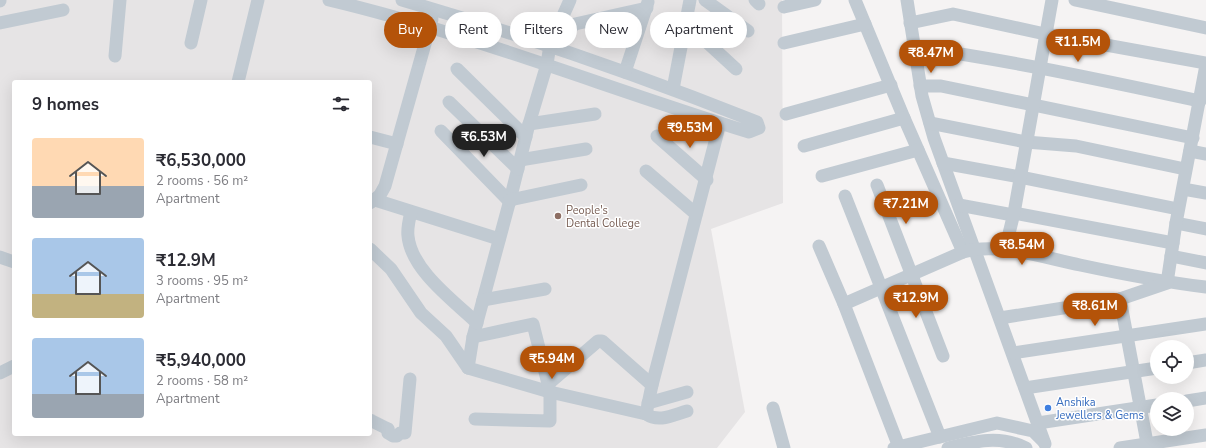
<!DOCTYPE html>
<html lang="en">
<head>
<meta charset="utf-8">
<style>
  :root { --surface:#fff; --page:#f2f2f3; --text:#2b2b33; --muted:#7c7c81; --accent:#b45309 }
  body { margin:0; font-family:"Nunito Sans",sans-serif; background:var(--page); color:var(--text); height:100vh; display:flex; flex-direction:column; font-size:15px; white-space:nowrap }
  * { box-sizing:border-box; margin:0 }
  p { font-size:13px; color:var(--muted) }
  .icon { flex:none; width:22px; height:22px; fill:none; stroke:currentColor; stroke-width:2; stroke-linecap:round; stroke-linejoin:round }
  .map { position:relative; flex:1; overflow:hidden }
  .sheet { position:absolute; left:12px; top:80px; width:360px; height:356px; display:flex; flex-direction:column; background:var(--surface); border-radius:4px; box-shadow:0 4px 16px #0002 }
  .sheet>* { flex:none }
  .top-card { position:absolute; left:384px; top:12px; width:380px; height:36px; display:flex; gap:8px }
  .buttons { position:absolute; left:1150px; top:340px; display:grid; gap:8px }
  .buttons a { display:grid; place-items:center; width:44px; height:44px; border-radius:50%; background:var(--surface); box-shadow:0 4px 16px #0002; font-size:20px }
  .price { position:absolute; translate:-50% -34px; padding:0 9px; border-radius:14px; background:var(--accent); color:#fff; font-size:13px; line-height:26px; filter:drop-shadow(0 1px 2px #0008) }
  .price::after { content:''; position:absolute; left:50%; top:24px; width:12px; height:9px; margin-left:-6px; background:inherit; clip-path:polygon(0 0,100% 0,50% 100%) }
  .price.on { background:#222; color:#fff }
  ul { padding:0; list-style:none }
  li { display:flex; align-items:center; gap:12px; height:100px; padding:0 20px }
  li span { display:grid; place-items:center; flex:none; width:112px; height:80px; border-radius:4px; color:#555 }
  li>.icon { margin-inline-start:auto }
  span .icon { width:48px; height:48px; fill:#fffc; stroke-width:1 }
  li b { font-size:17px }
  h2 { display:flex; justify-content:space-between; align-items:center; height:48px; padding:0 20px; font-size:17px }
  .pill { padding:0 14px; border-radius:18px; background:var(--surface); box-shadow:0 4px 16px #0002; font-size:14px; line-height:36px }
  .pill.on { background:var(--accent); color:#fff }
  .map>svg:first-child { display:block }
</style>
</head>
<body>
<div class="map">
<svg width="1206" height="448" viewBox="0 0 1206 448">
  <rect width="100%" height="100%" fill="#f5f3f3"/>
  <path fill="#e6e4e5" fill-rule="evenodd" d="M0 0H782L783 203 711 229 745 412 717 448H0ZM14 82H370V434H14Z"/>
  <g fill="none" stroke-linecap="round" stroke-linejoin="round">
    <g stroke="#c1cad2" stroke-width="13">
      <path d="M329 0C472 34 609 89 749 132L759 128 757 122C641 76 523 35 402 0"/>
      <polyline points="570,0 550,45 547,64 529,124 510,200 473,337 468,368 550,392 646,414 652,385 720,123"/>
      <polyline points="705,0 748,31"/>
      <polyline points="755,0 759,4"/>
      <polyline points="855,0 904,118 963,252"/>
      <polyline points="907,0 922,96 934,138 1045,444"/>
      <polyline points="1075,0 1206,28"/>
      <polyline points="0,1 0,0"/>
      <polyline points="784,7 815,0"/>
      <polyline points="0,23 63,10"/>
      <polyline points="686,23 736,69"/>
      <polyline points="910,23 953,14 1045,34 1206,63"/>
      <polyline points="191,43 201,0"/>
      <polyline points="553,43 575,24 647,8"/>
      <polyline points="784,43 865,24"/>
      <path d="M913 47C1010 60 1105 81 1200 101"/>
      <polyline points="115,56 120,0"/>
      <polyline points="457,69 526,137"/>
      <polyline points="625,72 648,2"/>
      <polyline points="238,82 258,0"/>
      <polyline points="920,86 941,86 1193,138"/>
      <polyline points="673,89 690,0"/>
      <polyline points="449,102 518,169"/>
      <polyline points="786,114 891,85"/>
      <polyline points="930,123 1026,142 1076,146 1185,169"/>
      <polyline points="529,124 595,114"/>
      <polyline points="441,131 510,202"/>
      <polyline points="657,136 707,180"/>
      <polyline points="370,137 397,144"/>
      <polyline points="804,146 904,118"/>
      <polyline points="1190,151 1206,154"/>
      <polyline points="520,160 586,149"/>
      <polyline points="943,163 1020,177 1178,209"/>
      <polyline points="646,171 696,214"/>
      <polyline points="822,176 918,150"/>
      <polyline points="877,185 943,356"/>
      <polyline points="1183,189 1206,193"/>
      <polyline points="845,196 940,437"/>
      <polyline points="375,200 499,239"/>
      <polyline points="510,200 581,185"/>
      <polyline points="370,203 380,195 385,186 432,19"/>
      <polyline points="959,205 1013,215"/>
      <path d="M411 212C409 220 407 228 408 236 411 270 454 301 477 323"/>
      <polyline points="1014,213 1173,243"/>
      <polyline points="1176,223 1206,229"/>
      <polyline points="819,246 844,304 899,447"/>
      <polyline points="370,249 391,269 421,313 446,336 468,368"/>
      <polyline points="1005,250 1014,213 1052,0"/>
      <polyline points="1171,256 1206,263"/>
      <polyline points="0,257 14,262"/>
      <polyline points="1120,299 1148,448"/>
      <polyline points="483,300 545,289"/>
      <path d="M844 304 963 252C999 242 1045 258 1080 265 1122 274 1163 282 1206 287"/>
      <polyline points="1000,318 1120,299 1167,283 1176,223 1206,65"/>
      <polyline points="473,337 533,324 550,392 550,421 475,419"/>
      <polyline points="1013,353 1206,324"/>
      <polyline points="1187,363 1206,360"/>
      <polyline points="0,373 14,366"/>
      <polyline points="548,384 598,341 602,341 652,385"/>
      <polyline points="1025,388 1157,368"/>
      <polyline points="1187,401 1206,398"/>
      <polyline points="648,403 687,392"/>
      <polyline points="773,408 784,448"/>
      <path d="M646 414C659 423 673 415 687 411"/>
      <polyline points="370,420 388,429"/>
      <polyline points="1038,423 1157,405"/>
      <polyline points="388,429 388,433 393,436 397,436 400,433 405,433 410,379"/>
      <polyline points="894,448 997,423 1033,431 1044,442"/>
      <path d="M948 448C976 441 1000 435 1026 448"/>
      <polyline points="1120,448 1206,435"/>
    </g>
  </g>
  <circle fill="#8d6e63" stroke="#fff" stroke-width="1.5" cx="558" cy="216" r="4"/>
  <circle fill="#3f7fe0" stroke="#fff" stroke-width="1.5" cx="1048" cy="408" r="4"/>
  <g text-anchor="middle" stroke-width="3" stroke-linejoin="round" paint-order="stroke">
    <g font-size="11" fill="#785e54" stroke="#fff" text-anchor="start">
      <text x="566" y="214">People's<tspan x="566" dy="13">Dental College</tspan></text>
    </g>
    <g font-size="11" fill="#366cbe" stroke="#fff" text-anchor="start">
      <text x="1056" y="406">Anshika<tspan x="1056" dy="13">Jewellers &amp; Gems</tspan></text>
    </g>
  </g>
</svg>
<div class="buttons">
<a><svg class="icon" aria-label="locate" viewBox="0 0 24 24"><circle cx="12" cy="12" r="6"/><path d="M12 2v4M12 18v4M2 12h4M18 12h4"/></svg></a>
<a><svg class="icon" aria-label="layers" viewBox="0 0 24 24"><path d="M12 4l9 5-9 5-9-5zM3 14l9 5 9-5"/></svg></a>
</div>
<b class="price" style="left:1078px;top:63px">₹11.5M</b>
<b class="price" style="left:931px;top:74px">₹8.47M</b>
<b class="price" style="left:690px;top:149px">₹9.53M</b>
<b class="price on" style="left:484px;top:158px">₹6.53M</b>
<b class="price" style="left:906px;top:225px">₹7.21M</b>
<b class="price" style="left:1022px;top:266px">₹8.54M</b>
<b class="price" style="left:916px;top:319px">₹12.9M</b>
<b class="price" style="left:1095px;top:327px">₹8.61M</b>
<b class="price" style="left:552px;top:380px">₹5.94M</b>
<div class="top-card">
<a class="pill on">Buy</a>
<a class="pill">Rent</a>
<a class="pill">Filters</a>
<a class="pill">New</a>
<a class="pill">Apartment</a>
</div>
<section class="sheet">
<h2>9 homes<svg class="icon" aria-label="filters" viewBox="0 0 24 24"><path d="M4 7h16M4 17h16"/><circle cx="9" cy="7" r="2"/><circle cx="15" cy="17" r="2"/></svg></h2>
<ul>
<li><span style="background:linear-gradient(#ffd9b3 60%,#9aa5b1 0)"><svg class="icon" aria-label="home" viewBox="0 0 24 24"><path d="M3 11l9-7 9 7M6 9v11h12V9"/></svg></span><div><b>₹6,530,000</b><p>2 rooms · 56 m²</p><p>Apartment</p></div></li>
<li><span style="background:linear-gradient(#a9c7e8 70%,#c2b280 0)"><svg class="icon" aria-label="home" viewBox="0 0 24 24"><path d="M3 11l9-7 9 7M6 9v11h12V9"/></svg></span><div><b>₹12.9M</b><p>3 rooms · 95 m²</p><p>Apartment</p></div></li>
<li><span style="background:linear-gradient(#a9c7e8 70%,#9aa5b1 0)"><svg class="icon" aria-label="home" viewBox="0 0 24 24"><path d="M3 11l9-7 9 7M6 9v11h12V9"/></svg></span><div><b>₹5,940,000</b><p>2 rooms · 58 m²</p><p>Apartment</p></div></li>
</ul>
</section>
</div>
</body>
</html>
